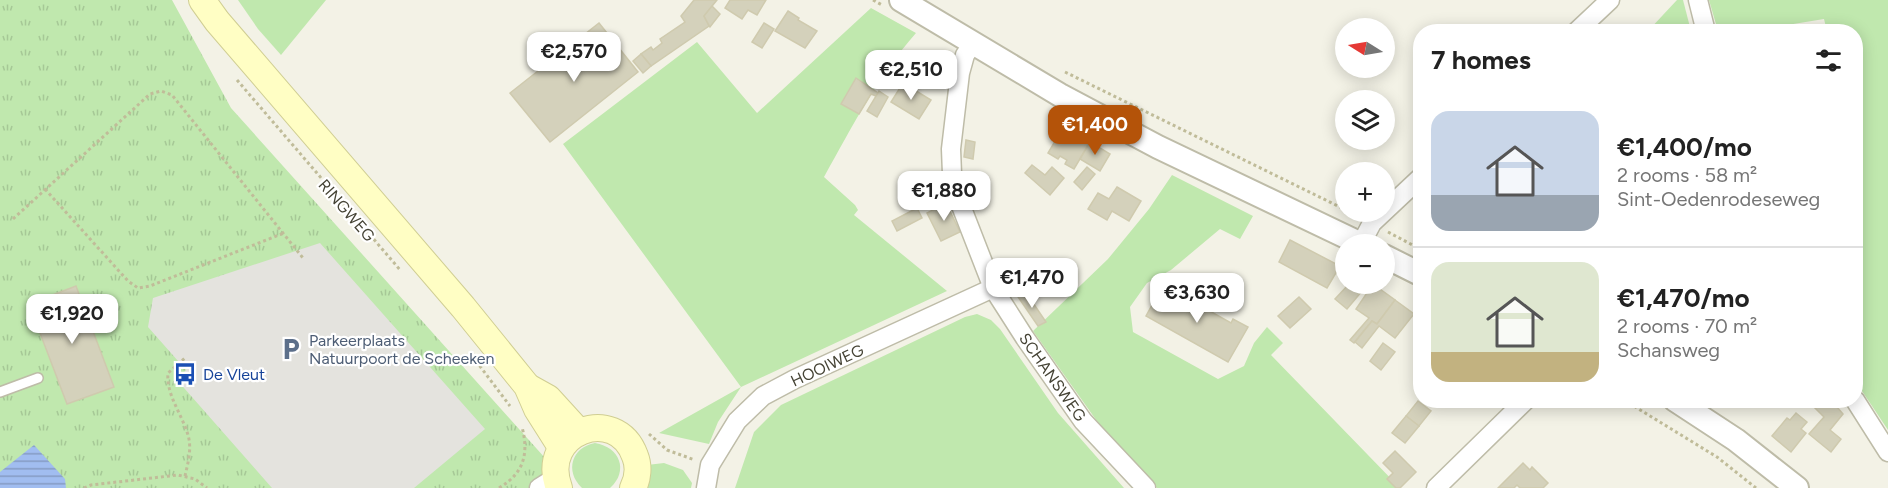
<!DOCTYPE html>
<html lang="en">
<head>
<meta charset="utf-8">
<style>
  :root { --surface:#fff; --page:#f6f6f6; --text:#222; --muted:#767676; --line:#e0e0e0; --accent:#b45309 }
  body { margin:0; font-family:Figtree,sans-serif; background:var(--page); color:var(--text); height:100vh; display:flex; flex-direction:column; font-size:22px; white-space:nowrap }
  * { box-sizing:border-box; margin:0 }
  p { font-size:20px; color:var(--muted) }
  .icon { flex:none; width:33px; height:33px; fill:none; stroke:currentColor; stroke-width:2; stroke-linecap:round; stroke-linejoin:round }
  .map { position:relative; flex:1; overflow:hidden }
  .panel { position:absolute; left:1413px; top:24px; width:450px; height:384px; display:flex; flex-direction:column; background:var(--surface); border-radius:24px; box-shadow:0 3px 15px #0003 }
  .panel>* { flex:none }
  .needle { width:39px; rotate:281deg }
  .buttons { position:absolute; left:1335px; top:18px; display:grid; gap:12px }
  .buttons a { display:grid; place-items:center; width:60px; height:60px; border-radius:50%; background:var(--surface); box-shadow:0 3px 15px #0003; font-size:30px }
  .price { position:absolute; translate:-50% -51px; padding:0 14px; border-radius:12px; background:#fff; color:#222; font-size:20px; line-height:39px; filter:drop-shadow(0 2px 3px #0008) }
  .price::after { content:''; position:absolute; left:50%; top:36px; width:18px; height:14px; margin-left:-9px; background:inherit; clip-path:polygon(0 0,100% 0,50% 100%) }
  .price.active { background:var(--accent); color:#fff }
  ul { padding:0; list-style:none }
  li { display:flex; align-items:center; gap:18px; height:150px; padding:0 18px }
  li+li { border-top:2px solid var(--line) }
  li span { display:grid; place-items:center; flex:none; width:168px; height:120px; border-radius:18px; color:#555 }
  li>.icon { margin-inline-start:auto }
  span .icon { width:72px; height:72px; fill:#fffc; stroke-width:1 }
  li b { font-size:26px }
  h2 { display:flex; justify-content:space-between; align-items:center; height:72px; padding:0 18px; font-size:26px }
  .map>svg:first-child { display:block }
</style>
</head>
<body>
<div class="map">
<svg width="1888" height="488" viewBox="0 0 1888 488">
  <defs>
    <pattern id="park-tufts" width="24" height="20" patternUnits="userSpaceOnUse" patternTransform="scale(1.5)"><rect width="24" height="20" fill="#c0e8ae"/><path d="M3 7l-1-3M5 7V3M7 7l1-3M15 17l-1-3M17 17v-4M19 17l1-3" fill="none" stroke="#a6c896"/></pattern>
    <pattern id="water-rules" width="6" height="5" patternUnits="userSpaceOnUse" patternTransform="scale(1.5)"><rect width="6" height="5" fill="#a1bdf0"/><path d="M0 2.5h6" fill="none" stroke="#859bc3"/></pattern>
  </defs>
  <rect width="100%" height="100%" fill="#f3f2e6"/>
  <g fill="#c0e8ae">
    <polygon points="238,0 326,0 281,55 258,29"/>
    <polygon points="1677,0 1683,0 1691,31 1648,31"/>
    <polygon points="1709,0 1888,0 1888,430 1856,382 1856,32 1827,31 1824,19 1751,31 1718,31"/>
    <path d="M871 8 916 33C878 76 852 127 824 177L855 205 858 210 854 215 947 291 741 387 718 422 709 444 659 433 741 387 563 144 697 42 757 113Z"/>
    <polygon points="1172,175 1253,216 1240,239 1220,229 1171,270 1147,283 1130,307 1133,332 1218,379 1244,366 1254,343 1267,327 1283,343 1271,355 1400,488 1157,488 1099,424 1033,331 1108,259 1149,209"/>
    <polygon points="977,314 991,320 1000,329 1058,413 1124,488 735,488 754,432 781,405 965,317"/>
    <path d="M595 443C620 447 629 471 610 488H582C564 471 572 447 595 443Z"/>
    <polygon points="664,463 683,470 692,483 691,488 643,488 647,465"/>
  </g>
  <polygon fill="url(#park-tufts)" points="0,0 172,0 231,108 572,488 0,488"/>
  <polygon fill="#e4e3de" points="320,243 485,429 414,488 272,488 177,380 186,370 148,327 153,298"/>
  <polygon fill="url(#water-rules)" points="34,445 65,479 66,488 0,488 0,472"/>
  <g fill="#d4d1bb" stroke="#cfcaae" stroke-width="1.5">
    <polygon points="694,0 717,0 704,16 709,26 651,66 641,54 651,47 653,50 662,43 660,39 685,22 681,16"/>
    <polygon points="730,0 766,0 757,15 748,10 742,19 725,8"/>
    <polygon points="712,6 720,14 710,27 704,16"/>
    <polygon points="788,11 799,18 798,20 817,31 805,48 775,31"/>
    <polygon points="599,23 638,72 550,142 510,93"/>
    <polygon points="764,23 774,29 762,48 752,42"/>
    <polygon points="641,54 651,66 643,73 633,61"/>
    <polygon points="856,78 878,93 876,96 871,94 859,114 841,104"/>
    <polygon points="903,83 931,100 919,119 891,102"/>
    <polygon points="879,91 888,97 877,117 867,111"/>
    <polygon points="1064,126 1090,142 1074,169 1065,164 1067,160 1060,156 1058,159 1048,153"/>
    <polygon points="966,140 975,142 973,159 964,157"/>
    <polygon points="1090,142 1110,154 1100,171 1080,159"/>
    <polygon points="1032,165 1045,175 1052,167 1064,178 1050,195 1025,173"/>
    <polygon points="1087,167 1095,174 1082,190 1074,182"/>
    <polygon points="1117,187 1141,201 1129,221 1112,211 1107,220 1088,209 1098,193 1109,199"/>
    <polygon points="946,203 960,232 941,241 927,213"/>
    <polygon points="917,208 922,218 897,231 892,221"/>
    <polygon points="1290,240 1340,266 1327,288 1279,262"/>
    <polygon points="1349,284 1353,284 1362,291 1347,309 1335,299"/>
    <polygon points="1373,284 1395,300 1377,324 1372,321 1354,343 1350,340 1369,318 1356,309"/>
    <polygon points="1163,285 1231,323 1233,319 1248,327 1228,362 1146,316"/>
    <polygon points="76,286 114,387 67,404 29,304"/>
    <polygon points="1021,291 1029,302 1031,300 1046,322 1038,326 1016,294"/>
    <polygon points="1299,297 1311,309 1290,328 1278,316"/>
    <polygon points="1395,300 1414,314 1395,338 1379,326 1362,348 1355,342 1372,321 1377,324"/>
    <polygon points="1383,343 1395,352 1381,370 1370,361"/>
    <polygon points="1807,400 1831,400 1843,414 1830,430 1841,439 1831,452 1809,434 1824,417"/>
    <polygon points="1418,401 1431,411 1419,426 1406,416"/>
    <polygon points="1796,413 1807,422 1801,429 1806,433 1791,452 1772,436 1787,418 1790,420"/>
    <polygon points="1406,416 1419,426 1405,443 1392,433"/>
    <polygon points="1395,451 1416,472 1400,488 1396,488 1387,479 1393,473 1383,463"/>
    <polygon points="1523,463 1530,470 1532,467 1548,483 1543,488 1520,488 1517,485 1514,488 1498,488"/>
  </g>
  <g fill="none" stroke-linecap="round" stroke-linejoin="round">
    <g stroke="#bebca8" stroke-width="12">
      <polyline id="service" points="0,392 38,378"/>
    </g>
    <g stroke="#bebca8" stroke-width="21">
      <g id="minor">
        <polyline points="1698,0 1706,32"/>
        <polyline points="1576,32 1610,0"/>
        <polyline points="973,43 965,55 960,73 951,149 952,174 958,198 993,288 1025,338 1083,421 1146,488"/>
        <polyline points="1361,244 1372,223 1420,178"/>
        <polyline points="1855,400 1888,452"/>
        <polyline points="539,488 555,478"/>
        <polyline points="706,488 710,465 737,421 763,396 795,379 993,288"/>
        <polyline points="1436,488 1526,400"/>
      </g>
    </g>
    <g stroke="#bebca8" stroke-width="26">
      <g id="tertiary">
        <polyline points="901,0 1060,95 1158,147 1361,244"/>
        <polyline points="1384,256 1420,274"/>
        <polyline points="1675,400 1736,440 1797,488"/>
      </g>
    </g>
    <g stroke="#d0ce93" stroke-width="28">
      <g id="secondary">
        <polyline points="202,0 217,21 463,307 527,386 537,409 561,447"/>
        <polyline points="530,388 548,398 579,432"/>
        <path d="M559 488C538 432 616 403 635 456 639 466 638 478 633 488"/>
      </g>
    </g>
    <g stroke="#c0bc99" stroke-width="3" stroke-dasharray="3 3" stroke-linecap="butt">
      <polyline points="873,0 882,5"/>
      <polyline points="1065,72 1346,210"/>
      <polyline points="237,80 401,271"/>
      <polyline points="45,189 128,281 138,288 150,286 284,233"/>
      <polyline points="1348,212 1355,215"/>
      <polyline points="13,219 150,94 161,91 172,95 303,258"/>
      <polyline points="1388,232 1420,249"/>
      <polyline points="476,361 510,406"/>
      <polyline points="1624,400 1717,457 1756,488"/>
      <polyline points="649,434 667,450 695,460"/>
      <path d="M185 476C188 463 192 448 188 435 182 414 166 395 168 373L185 358"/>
      <polyline points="84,488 91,485 178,475 195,479 207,488"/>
      <path d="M499 488C524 473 529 454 522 427"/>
    </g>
    <use href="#service" stroke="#fff" stroke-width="9"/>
    <use href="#minor" stroke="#fff" stroke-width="18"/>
    <use href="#tertiary" stroke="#fff" stroke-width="22"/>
    <use href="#secondary" stroke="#fffec4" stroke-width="26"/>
  </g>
  <defs>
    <g id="parking-bare" transform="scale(1.8)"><path d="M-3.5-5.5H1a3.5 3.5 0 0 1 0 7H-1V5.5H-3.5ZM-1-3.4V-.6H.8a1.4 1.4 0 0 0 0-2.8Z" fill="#5c6f8a" stroke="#fff" stroke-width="2.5" paint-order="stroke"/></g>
    <g id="bus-bare" transform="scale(1.8)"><path d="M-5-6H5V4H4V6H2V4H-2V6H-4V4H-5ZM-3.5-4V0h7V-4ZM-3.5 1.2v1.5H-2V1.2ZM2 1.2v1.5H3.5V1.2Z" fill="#1a4fb4" stroke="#fff" stroke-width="2.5" paint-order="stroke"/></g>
  </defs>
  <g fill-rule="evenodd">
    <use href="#parking-bare" x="291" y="349"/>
    <use href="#bus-bare" x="185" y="374"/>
  </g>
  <g text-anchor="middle" stroke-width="4.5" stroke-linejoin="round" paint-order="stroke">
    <g font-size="16" fill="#454335" stroke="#fff">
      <text transform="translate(347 210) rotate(49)" y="6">RINGWEG</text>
      <text transform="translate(827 365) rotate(-25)" y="6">HOOIWEG</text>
      <text transform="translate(1053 377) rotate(55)" y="6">SCHANSWEG</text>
    </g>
    <g font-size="16" fill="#4e5e75" stroke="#fff" text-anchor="start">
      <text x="309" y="346">Parkeerplaats<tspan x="309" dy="18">Natuurpoort de Scheeken</tspan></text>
    </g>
    <g font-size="16" fill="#164399" stroke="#fff" text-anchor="start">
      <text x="203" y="380">De Vleut</text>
    </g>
  </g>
</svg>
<div class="buttons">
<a><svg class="needle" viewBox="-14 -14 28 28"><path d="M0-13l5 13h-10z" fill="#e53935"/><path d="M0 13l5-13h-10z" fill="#767676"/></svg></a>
<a><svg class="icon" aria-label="layers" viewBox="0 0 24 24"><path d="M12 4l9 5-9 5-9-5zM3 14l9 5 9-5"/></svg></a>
<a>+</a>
<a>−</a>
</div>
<b class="price" style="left:574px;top:83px">€2,570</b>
<b class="price" style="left:911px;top:101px">€2,510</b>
<b class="price active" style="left:1095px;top:156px">€1,400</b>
<b class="price" style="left:944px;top:222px">€1,880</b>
<b class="price" style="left:1032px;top:309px">€1,470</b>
<b class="price" style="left:1197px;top:324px">€3,630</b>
<b class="price" style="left:72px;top:345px">€1,920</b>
<section class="panel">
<h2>7 homes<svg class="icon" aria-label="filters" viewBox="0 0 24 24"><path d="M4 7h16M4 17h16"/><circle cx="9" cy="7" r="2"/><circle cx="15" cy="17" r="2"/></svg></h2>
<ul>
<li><span style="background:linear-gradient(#c9d6e8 70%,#9aa5b1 0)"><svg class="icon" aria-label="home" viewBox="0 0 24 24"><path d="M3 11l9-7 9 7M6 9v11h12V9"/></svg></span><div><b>€1,400/mo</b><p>2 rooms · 58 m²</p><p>Sint-Oedenrodeseweg</p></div></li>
<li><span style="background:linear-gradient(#dfe7d0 75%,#c2b280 0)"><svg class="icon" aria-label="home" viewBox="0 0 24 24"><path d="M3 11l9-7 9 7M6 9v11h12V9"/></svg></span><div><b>€1,470/mo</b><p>2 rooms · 70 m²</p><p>Schansweg</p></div></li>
</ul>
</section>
</div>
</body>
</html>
